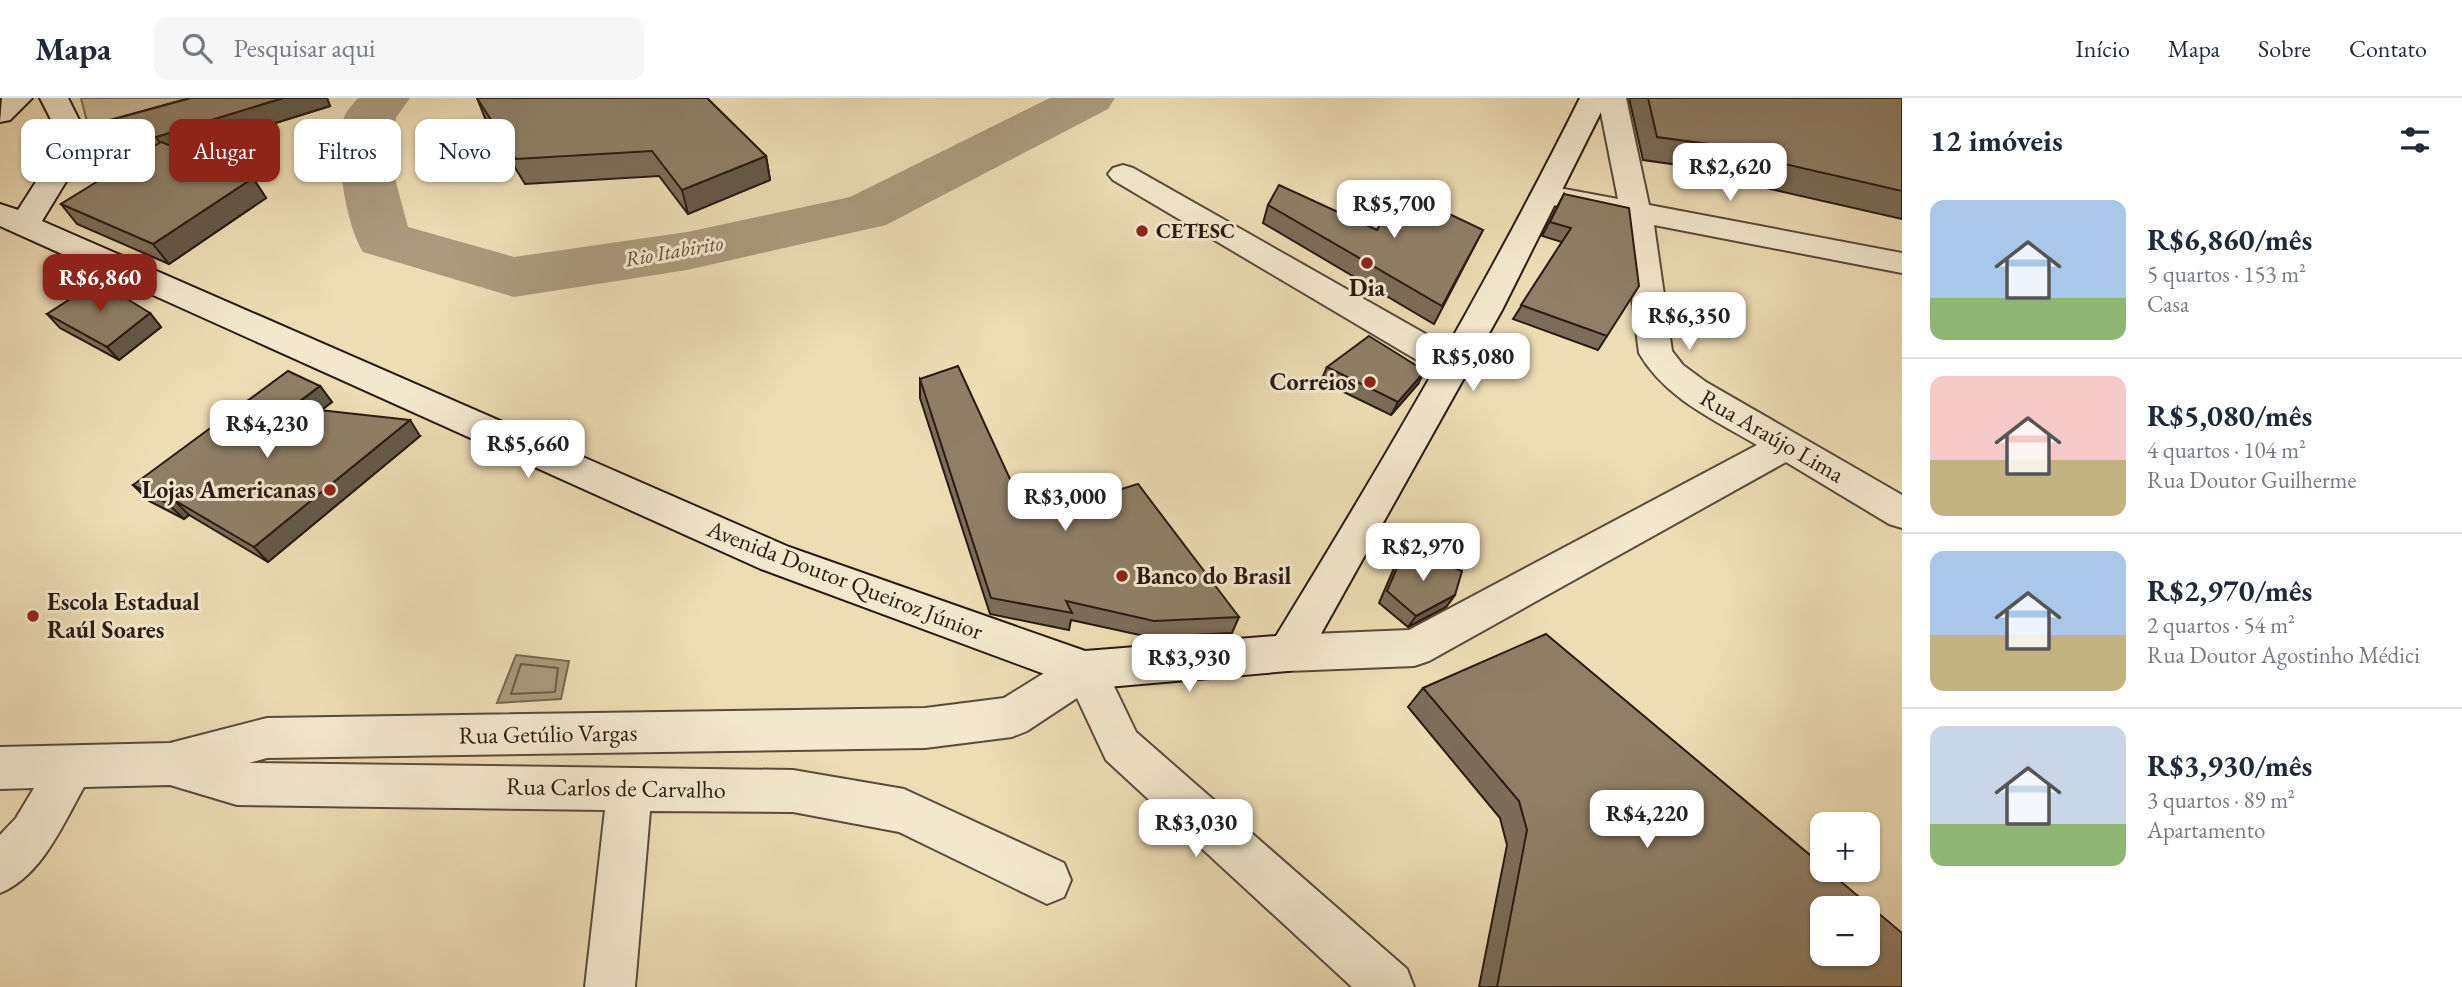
<!DOCTYPE html>
<html lang="pt">
<head>
<meta charset="utf-8">
<style>
  :root { --surface:#fff; --page:#f6f6f7; --text:#1f2937; --muted:#747a83; --line:#e0e1e3; --accent:#8f2418 }
  body { margin:0; font-family:"EB Garamond",serif; background:var(--page); color:var(--text); height:100vh; display:flex; flex-direction:column; font-size:26px; white-space:nowrap }
  * { box-sizing:border-box; margin:0 }
  p { font-size:23px; color:var(--muted) }
  .icon { flex:none; width:38px; height:38px; fill:none; stroke:currentColor; stroke-width:2; stroke-linecap:round; stroke-linejoin:round }
  .map { position:relative; flex:1; overflow:hidden }
  .drawer { display:flex; flex-direction:column; background:var(--surface); width:560px }
  .drawer>* { flex:none }
  .guide { position:absolute; left:21px; top:21px; width:665px; height:63px; display:flex; gap:14px }
  .tools { position:absolute; left:1810px; top:714px; display:grid; gap:14px }
  .tools a { display:grid; place-items:center; width:70px; height:70px; border-radius:14px; background:var(--surface); box-shadow:0 2px 5px #0004; font-size:35px }
  .price { position:absolute; translate:-50% -60px; padding:0 16px; border-radius:14px; background:#fff; color:#222; font-size:23px; line-height:46px; filter:drop-shadow(0 2px 4px #0008) }
  .price::after { content:''; position:absolute; left:50%; top:42px; width:21px; height:16px; margin-left:-10px; background:inherit; clip-path:polygon(0 0,100% 0,50% 100%) }
  .price.on { background:var(--accent); color:#fff }
  ul { padding:0; list-style:none }
  li { display:flex; align-items:center; gap:21px; height:175px; padding:0 28px }
  li+li { border-top:2px solid var(--line) }
  li span { display:grid; place-items:center; flex:none; width:196px; height:140px; border-radius:14px; color:#555 }
  li>.icon { margin-inline-start:auto }
  span .icon { width:84px; height:84px; fill:#fffc; stroke-width:1 }
  li b { font-size:30px }
  h2 { display:flex; justify-content:space-between; align-items:center; height:84px; padding:0 28px; font-size:30px }
  .tag { padding:0 24px; border-radius:14px; background:var(--surface); box-shadow:0 2px 5px #0004; font-size:24px; line-height:63px }
  .tag.on { background:var(--accent); color:#fff }
  header { display:flex; align-items:center; gap:42px; box-sizing:border-box; height:98px; padding:0 35px; background:var(--surface); border-bottom:2px solid var(--line) }
  header strong { font-size:33px }
  nav { display:flex; gap:38px; margin-inline-start:auto; font-size:24px }
  .search { width:490px; height:63px; background:var(--page); display:flex; align-items:center; gap:18px; box-sizing:border-box; padding:0 24px; border-radius:14px; color:var(--muted); font-size:26px }
  main { display:flex; flex:1; min-height:0 }
  .map>svg:first-child { display:block }
</style>
</head>
<body>
<header>
<strong>Mapa</strong>
<div class="search"><svg class="icon" aria-label="search" viewBox="0 0 24 24"><circle cx="10" cy="10" r="6"/><path d="M15 15l6 6"/></svg>Pesquisar aqui</div>
<nav><a>Início</a><a>Mapa</a><a>Sobre</a><a>Contato</a></nav>
</header>
<main>
<div class="map">
<svg width="1902" height="889" viewBox="0 0 1902 889">
  <rect width="100%" height="100%" fill="#eddcb4"/>
  <filter id="stains"><feTurbulence type="fractalNoise" baseFrequency=".00286" numOctaves="4"/><feColorMatrix values="0 0 0 0 .2 0 0 0 0 .09 0 0 0 0 .02 0 0 0 .5 -.17"/></filter>
  <radialGradient id="worn" r=".72"><stop offset=".6" stop-color="#630" stop-opacity="0"/><stop offset="1" stop-color="#630" stop-opacity=".3"/></radialGradient>
  <polygon fill="#cb9" stroke="#7b6a56" stroke-width="2" points="81,0 189,0 88,28"/>
  <polygon fill="#ab9a7d" stroke="#776753" stroke-width="2" points="516,557 569,563 561,601 497,605"/>
  <g fill="none" stroke-linecap="round" stroke-linejoin="round">
    <polygon stroke="#6a5a48" stroke-width="2" points="521,566 558,570 555,594 511,596"/>
    <path fill="#ab9a7d" fill-rule="evenodd" d="M358 0H410L396 20 394 77 408 129 514 159 687 134 850 99 1050 0H1115L1108 11 886 127 687 172 514 199 363 154C346 128 332 46 345 17 348 11 354 5 358 0Z"/>
    <g stroke="#5b4a3b" stroke-width="4">
      <g id="street">
        <path d="M1598 0H1626L1649 107 1902 155V175L1654 127 1672 253 1683 267 1706 284 1902 397V430L1889 426 1786 364 1429 563 1414 568 1288 573 1273 568 1267 555 1273 542 1288 537 1409 532 1757 347C1713 321 1665 300 1639 255L1622 121 1538 104 1533 97 1538 90 1548 88 1618 101Z"/>
        <polygon points="1123,67 1133,70 1468,260 1473,269 1468,278 1456,281 1444,278 1113,82 1108,76 1113,70"/>
        <path d="M1085 553 1100 559 1136 634 1407 871 1414 889H1352L1106 662 1077 600 1027 633 1012 639 925 650 267 660 249 665 793 672 904 691 1064 765 1071 782 1064 799 1047 806 899 734 793 714 650 713 635 889H585L605 712 237 707 170 687 84 689C63 726 42 778 0 795V737L16 720 34 690 0 691V649L170 645 267 620 925 610 1004 600 1070 559Z"/>
      </g>
    </g>
    <g stroke="#2a1a13" stroke-width="4">
      <g id="secondary">
        <polygon points="2,0 32,0 10,22 0,24"/>
        <path d="M40 0H68L84 32 201 0H246L242 6 87 49 42 123 789 449 1085 553 1276 538C1384 362 1488 185 1580 0H1608L1502 212 1303 568 1288 573 1085 591 761 471 0 128V106L18 112 62 43Z"/>
      </g>
    </g>
    <use href="#street" fill="#f3e8ce" fill-rule="evenodd"/>
    <use href="#secondary" fill="#f3e8ce" fill-rule="evenodd"/>
  </g>
  <g fill="#7b6d59" stroke="#2a1a13" stroke-width="2">
    <polygon points="191,0 327,0 330,8 185,53 253,80 266,100 169,166 77,126 61,106 143,56 89,51 74,32"/>
    <polygon points="477,0 707,0 766,58 770,82 688,116 659,78 525,86 485,20"/>
    <polygon points="1629,0 1902,0 1902,121 1762,89 1758,78 1643,62"/>
    <polygon points="1564,96 1607,238 1598,252 1513,221 1562,144 1542,138"/>
    <polygon points="1268,107 1377,132 1483,132 1434,226 1263,125"/>
    <polygon points="150,215 161,229 119,262 60,230 47,216"/>
    <polygon points="1327,269 1418,286 1391,317 1321,283"/>
    <polygon points="920,281 1028,420 1239,519 1232,535 1149,539 1071,522 1069,532 990,516 920,300"/>
    <polygon points="320,288 332,304 321,312 420,338 268,464 189,417 184,421 149,403 133,387"/>
    <polygon points="1405,451 1455,497 1446,509 1408,529 1379,505 1397,463"/>
    <polygon points="1423,590 1902,889 1479,889 1507,747 1500,720 1408,609"/>
  </g>
  <g fill="#645948" stroke="#2a1a13" stroke-width="2">
    <polygon points="283,0 327,0 330,8 169,58 156,39"/>
    <polygon points="766,58 770,82 688,116 682,92"/>
    <polygon points="253,80 266,100 169,166 153,146"/>
    <polygon points="150,215 161,229 119,262 107,249"/>
    <polygon points="1425,273 1418,286 1391,317 1398,304"/>
    <polygon points="320,288 332,304 305,325 292,309"/>
    <polygon points="410,322 420,338 268,464 254,449"/>
    <polygon points="174,402 189,417 184,421 168,406"/>
    <polygon points="1455,497 1446,509 1408,529 1416,518"/>
  </g>
  <g fill="#8f7f67" stroke="#2a1a13" stroke-width="2" fill-rule="evenodd">
    <polygon points="191,0 283,0 156,39 74,32"/>
    <polygon points="477,0 707,0 766,58 682,92 652,53 516,61"/>
    <polygon points="1648,0 1902,0 1902,93 1780,65 1775,55 1657,39"/>
    <polygon points="161,44 253,80 153,146 61,106"/>
    <polygon points="1279,87 1377,132 1399,92 1483,132 1442,208 1268,107"/>
    <polygon points="1564,96 1629,110 1639,188 1607,238 1521,207 1571,130 1550,124"/>
    <polygon points="98,183 150,215 107,249 47,216"/>
    <polygon points="1369,238 1425,273 1398,304 1327,269"/>
    <polygon points="958,268 1028,420 1138,386 1239,519 1154,523 1066,503 1072,515 991,500 920,281"/>
    <polygon points="288,273 320,288 292,309 410,322 254,449 174,402 168,406 133,387"/>
    <polygon points="1405,451 1462,473 1455,497 1416,518 1387,493"/>
    <path d="M1546 536 1822 767V772H1827L1902 835V889H1497L1527 732 1519 703 1423 590ZM1822 810H1867V856H1822Z"/>
  </g>
  <g fill="#8f2418" stroke="#f3e8ce" stroke-width="2.5">
    <circle cx="1142" cy="133" r="7"/>
    <circle cx="1367" cy="165" r="7"/>
    <circle cx="1370" cy="284" r="7"/>
    <circle cx="330" cy="392" r="7"/>
    <circle cx="1122" cy="478" r="7"/>
    <circle cx="33" cy="518" r="7"/>
  </g>
  <g text-anchor="middle" stroke-width="6" stroke-linejoin="round" paint-order="stroke">
    <g font-size="21" font-weight="bold" fill="#2a1a13" stroke="#f3e8ce" text-anchor="start">
      <text x="1156" y="140">CETESC</text>
    </g>
    <g font-size="21" font-style="italic" fill="#5e4d3d" stroke="#f3e8ce">
      <text transform="translate(674 153) rotate(-10)" y="7">Rio Itabirito</text>
    </g>
    <g font-size="24" font-weight="bold" fill="#2a1a13" stroke="#f3e8ce" text-anchor="end">
      <text x="1367" y="198" text-anchor="middle">Dia</text>
      <text x="1356" y="292">Correios</text>
      <text x="316" y="400">Lojas Americanas</text>
      <text x="1136" y="486" text-anchor="start">Banco do Brasil</text>
      <text x="47" y="512" text-anchor="start">Escola Estadual<tspan x="47" dy="28">Raúl Soares</tspan></text>
    </g>
    <g font-size="24" fill="#2a1a13" stroke="#f3e8ce">
      <text transform="translate(1772 338) rotate(30)" y="8">Rua Araújo Lima</text>
      <text transform="translate(845 482) rotate(21)" y="8">Avenida Doutor Queiroz Júnior</text>
      <text transform="translate(548 636) rotate(-1)" y="8">Rua Getúlio Vargas</text>
      <text transform="translate(616 690) rotate(1)" y="8">Rua Carlos de Carvalho</text>
    </g>
  </g>
  <rect width="100%" height="100%" filter="url(#stains)"/>
  <rect width="100%" height="100%" fill="url(#worn)"/>
</svg>
<div class="tools">
<a>+</a>
<a>−</a>
</div>
<b class="price" style="left:1730px;top:105px">R$2,620</b>
<b class="price" style="left:1394px;top:142px">R$5,700</b>
<b class="price on" style="left:100px;top:216px">R$6,860</b>
<b class="price" style="left:1689px;top:254px">R$6,350</b>
<b class="price" style="left:1473px;top:295px">R$5,080</b>
<b class="price" style="left:267px;top:362px">R$4,230</b>
<b class="price" style="left:528px;top:382px">R$5,660</b>
<b class="price" style="left:1065px;top:435px">R$3,000</b>
<b class="price" style="left:1423px;top:485px">R$2,970</b>
<b class="price" style="left:1189px;top:596px">R$3,930</b>
<b class="price" style="left:1647px;top:752px">R$4,220</b>
<b class="price" style="left:1196px;top:761px">R$3,030</b>
<div class="guide">
<a class="tag">Comprar</a>
<a class="tag on">Alugar</a>
<a class="tag">Filtros</a>
<a class="tag">Novo</a>
</div>
</div>
<section class="drawer">
<h2>12 imóveis<svg class="icon" aria-label="filters" viewBox="0 0 24 24"><path d="M4 7h16M4 17h16"/><circle cx="9" cy="7" r="2"/><circle cx="15" cy="17" r="2"/></svg></h2>
<ul>
<li><span style="background:linear-gradient(#a9c7e8 70%,#8fb573 0)"><svg class="icon" aria-label="home" viewBox="0 0 24 24"><path d="M3 11l9-7 9 7M6 9v11h12V9"/></svg></span><div><b>R$6,860/mês</b><p>5 quartos · 153 m²</p><p>Casa</p></div></li>
<li><span style="background:linear-gradient(#f6c9c9 60%,#c2b280 0)"><svg class="icon" aria-label="home" viewBox="0 0 24 24"><path d="M3 11l9-7 9 7M6 9v11h12V9"/></svg></span><div><b>R$5,080/mês</b><p>4 quartos · 104 m²</p><p>Rua Doutor Guilherme</p></div></li>
<li><span style="background:linear-gradient(#a9c7e8 60%,#c2b280 0)"><svg class="icon" aria-label="home" viewBox="0 0 24 24"><path d="M3 11l9-7 9 7M6 9v11h12V9"/></svg></span><div><b>R$2,970/mês</b><p>2 quartos · 54 m²</p><p>Rua Doutor Agostinho Médici</p></div></li>
<li><span style="background:linear-gradient(#c9d6e8 70%,#8fb573 0)"><svg class="icon" aria-label="home" viewBox="0 0 24 24"><path d="M3 11l9-7 9 7M6 9v11h12V9"/></svg></span><div><b>R$3,930/mês</b><p>3 quartos · 89 m²</p><p>Apartamento</p></div></li>
</ul>
</section>
</main>
</body>
</html>
